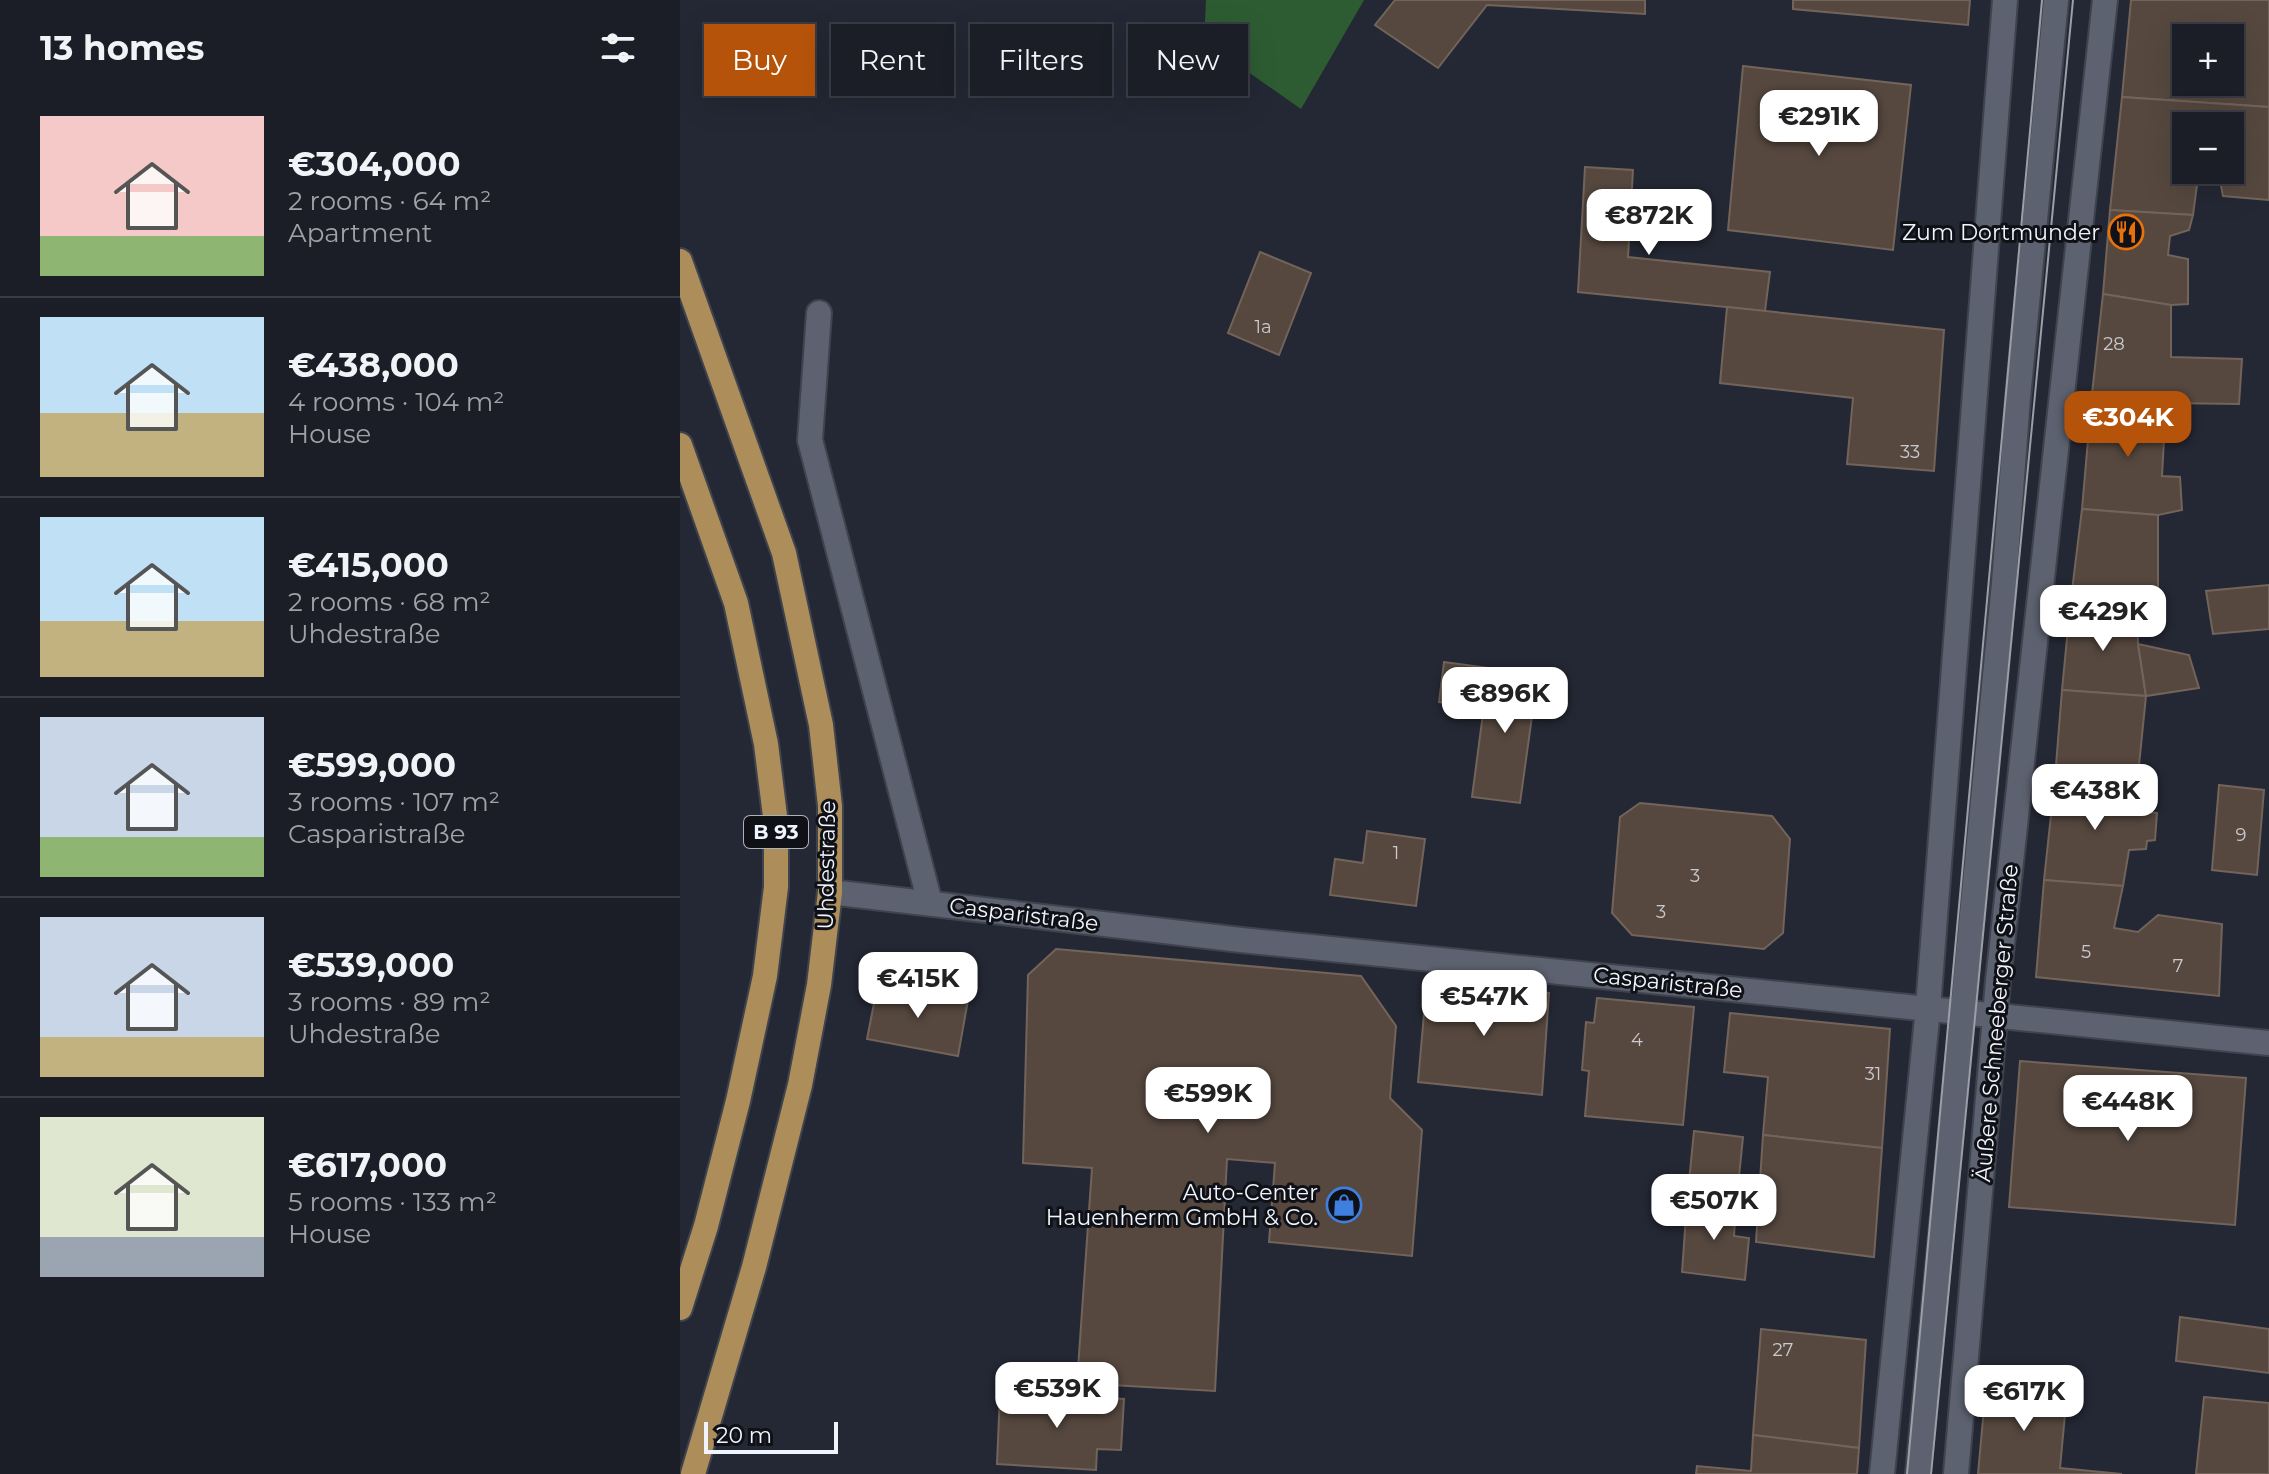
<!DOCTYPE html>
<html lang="en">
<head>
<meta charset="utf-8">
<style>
  :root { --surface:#1b1e27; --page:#282b33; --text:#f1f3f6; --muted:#a0a2a7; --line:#393c44; --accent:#b45309 }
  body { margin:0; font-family:Montserrat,sans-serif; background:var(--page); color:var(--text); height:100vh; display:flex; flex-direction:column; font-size:30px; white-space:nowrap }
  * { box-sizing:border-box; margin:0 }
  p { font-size:26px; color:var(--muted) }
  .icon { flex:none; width:44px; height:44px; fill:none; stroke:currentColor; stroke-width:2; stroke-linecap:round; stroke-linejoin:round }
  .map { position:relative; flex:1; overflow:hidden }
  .details { display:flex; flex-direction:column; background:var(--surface); width:680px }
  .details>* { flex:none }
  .top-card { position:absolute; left:24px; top:24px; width:760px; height:72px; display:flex; gap:16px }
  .controls { position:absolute; left:1492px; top:24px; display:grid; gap:16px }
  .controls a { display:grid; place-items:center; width:72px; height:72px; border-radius:0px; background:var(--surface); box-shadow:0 8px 32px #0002,0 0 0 2px var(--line); font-size:40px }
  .scale { position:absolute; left:24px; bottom:20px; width:134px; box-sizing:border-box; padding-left:8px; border:4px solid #f0f4fc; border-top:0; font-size:22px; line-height:28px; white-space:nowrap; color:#f0f4fc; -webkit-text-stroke:6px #0f1117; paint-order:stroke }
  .price { position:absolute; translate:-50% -68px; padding:0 18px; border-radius:16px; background:#fff; color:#222; font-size:26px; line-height:52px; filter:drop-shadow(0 2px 4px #0008) }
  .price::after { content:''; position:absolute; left:50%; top:48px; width:24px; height:18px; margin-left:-12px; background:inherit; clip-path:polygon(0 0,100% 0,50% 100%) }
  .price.selected { background:var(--accent); color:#fff }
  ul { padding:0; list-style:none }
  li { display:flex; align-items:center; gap:24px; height:200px; padding:0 40px }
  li+li { border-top:2px solid var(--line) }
  li span { display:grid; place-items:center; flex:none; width:224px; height:160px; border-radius:0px; color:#555 }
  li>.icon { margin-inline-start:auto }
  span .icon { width:96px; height:96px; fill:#fffc; stroke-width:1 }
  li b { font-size:34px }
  h2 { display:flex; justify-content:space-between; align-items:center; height:96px; padding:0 40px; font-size:34px }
  .pill { padding:0 28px; border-radius:0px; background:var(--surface); box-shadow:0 8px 32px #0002,0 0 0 2px var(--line); font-size:28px; line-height:72px }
  .pill.selected { background:var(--accent); color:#fff }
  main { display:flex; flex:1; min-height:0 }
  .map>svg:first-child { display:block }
</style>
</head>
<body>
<main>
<section class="details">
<h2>13 homes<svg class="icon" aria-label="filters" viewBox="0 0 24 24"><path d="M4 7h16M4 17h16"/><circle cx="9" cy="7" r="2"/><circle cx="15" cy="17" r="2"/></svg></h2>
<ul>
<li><span style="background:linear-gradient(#f6c9c9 75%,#8fb573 0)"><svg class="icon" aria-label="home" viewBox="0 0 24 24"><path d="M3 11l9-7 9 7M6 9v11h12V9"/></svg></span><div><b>€304,000</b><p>2 rooms · 64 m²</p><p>Apartment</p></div></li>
<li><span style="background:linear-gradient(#bfe0f5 60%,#c2b280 0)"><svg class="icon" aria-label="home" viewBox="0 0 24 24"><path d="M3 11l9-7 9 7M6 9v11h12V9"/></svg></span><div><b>€438,000</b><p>4 rooms · 104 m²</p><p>House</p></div></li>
<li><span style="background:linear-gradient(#bfe0f5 65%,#c2b280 0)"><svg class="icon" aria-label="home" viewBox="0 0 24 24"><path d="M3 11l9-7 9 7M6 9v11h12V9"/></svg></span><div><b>€415,000</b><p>2 rooms · 68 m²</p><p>Uhdestraße</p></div></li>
<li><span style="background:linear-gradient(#c9d6e8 75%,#8fb573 0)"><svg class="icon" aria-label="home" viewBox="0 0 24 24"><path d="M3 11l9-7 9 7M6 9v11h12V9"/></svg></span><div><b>€599,000</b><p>3 rooms · 107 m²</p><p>Casparistraße</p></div></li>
<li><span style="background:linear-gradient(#c9d6e8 75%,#c2b280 0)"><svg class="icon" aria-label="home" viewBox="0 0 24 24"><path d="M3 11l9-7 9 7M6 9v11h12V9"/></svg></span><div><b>€539,000</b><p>3 rooms · 89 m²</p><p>Uhdestraße</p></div></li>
<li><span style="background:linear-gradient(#dfe7d0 75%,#9aa5b1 0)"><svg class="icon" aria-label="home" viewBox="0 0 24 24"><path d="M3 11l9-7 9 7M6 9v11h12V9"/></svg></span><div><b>€617,000</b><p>5 rooms · 133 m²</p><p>House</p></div></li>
</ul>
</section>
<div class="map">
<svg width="1589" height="1474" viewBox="0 0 1589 1474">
  <rect width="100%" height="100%" fill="#242834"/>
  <polygon fill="#2d5c32" points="526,0 684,0 621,109 524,41"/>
  <g fill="#56483f" stroke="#72645a" stroke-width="2" fill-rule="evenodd">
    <polygon points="715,0 965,0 965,14 807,5 758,68 695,25"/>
    <polygon points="1113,0 1290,0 1288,25 1113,9"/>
    <path d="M1451 0H1589V107L1442 97ZM1506 38H1550V82H1506Z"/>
    <polygon points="1063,66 1231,85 1213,250 1048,230"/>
    <polygon points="1442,97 1589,107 1589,200 1543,196 1538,170 1550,170 1550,126 1506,126 1506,170 1519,170 1513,215 1430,210"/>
    <polygon points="905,167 953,170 948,257 1090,272 1085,311 898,292"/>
    <polygon points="1430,210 1513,215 1509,230 1490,236 1488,255 1508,259 1508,304 1491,305 1423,294"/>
    <polygon points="580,252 631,273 599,355 548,333"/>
    <polygon points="1423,294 1491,305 1491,357 1562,359 1559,404 1486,403 1412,394"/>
    <polygon points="1047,307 1264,330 1254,471 1167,464 1173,398 1040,383"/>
    <polygon points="1412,394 1486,403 1482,476 1500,477 1502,510 1478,515 1402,509"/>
    <polygon points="1402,509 1478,515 1478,610 1457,613 1390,607"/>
    <polygon points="1589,585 1589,629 1533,634 1526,591"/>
    <polygon points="1390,607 1457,613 1458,644 1466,696 1382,690"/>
    <polygon points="1458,644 1509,655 1519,688 1466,696"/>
    <polygon points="764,662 809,668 804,707 759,702"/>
    <polygon points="809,668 858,673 840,803 792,797"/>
    <polygon points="1382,690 1466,696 1457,785 1375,778"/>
    <polygon points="1375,778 1457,785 1456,811 1477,813 1475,840 1467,841 1466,849 1449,850 1443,886 1364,880"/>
    <polygon points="1539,785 1584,790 1577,875 1532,870"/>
    <polygon points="960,803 1092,816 1110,839 1103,933 1084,949 952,935 932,913 940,817"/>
    <polygon points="687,831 745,839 736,906 650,895 655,859 683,863"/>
    <polygon points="1364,880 1443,886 1434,928 1458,932 1478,915 1542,924 1539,996 1356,977"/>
    <polygon points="376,949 681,976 716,1026 710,1098 742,1130 732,1256 589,1242 595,1163 547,1159 535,1391 397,1383 412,1168 343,1163 348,975"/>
    <polygon points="747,980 869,993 862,1095 738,1082"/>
    <polygon points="198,983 288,1000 278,1056 187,1039"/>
    <polygon points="917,998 1014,1007 1003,1125 905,1116 909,1071 902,1070 906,1022 914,1023"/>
    <polygon points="1050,1013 1210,1029 1202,1148 1083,1135 1088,1077 1044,1072"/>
    <polygon points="1340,1061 1566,1078 1555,1225 1329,1207"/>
    <polygon points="1014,1131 1063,1137 1056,1206 1007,1202"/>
    <polygon points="1083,1135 1202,1148 1194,1257 1076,1242"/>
    <polygon points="1007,1202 1056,1206 1054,1236 1069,1238 1065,1280 1002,1272"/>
    <polygon points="1500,1317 1589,1329 1589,1373 1496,1361"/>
    <polygon points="1081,1329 1186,1340 1179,1448 1073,1435"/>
    <polygon points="1306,1386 1387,1393 1380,1468 1442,1474 1298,1474"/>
    <polygon points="320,1393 444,1399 441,1450 417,1449 416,1470 317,1464"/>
    <polygon points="1524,1397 1589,1403 1589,1474 1516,1474"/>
    <polygon points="1073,1435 1179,1448 1177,1474 1016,1474 1017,1466 1071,1471"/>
  </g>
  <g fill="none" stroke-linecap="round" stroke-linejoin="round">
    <g stroke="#3f434d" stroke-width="28">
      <g id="lane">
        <polyline points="139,313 130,440 250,903"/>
        <polyline points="1238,1474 1324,583 1338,398 1376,0"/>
      </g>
    </g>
    <g stroke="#3f434d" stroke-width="28">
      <g id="street">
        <polyline points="150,892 561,940 1589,1043"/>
        <polyline points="1202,1474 1248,1008 1325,0"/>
        <polyline points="1276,1474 1318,981 1425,0"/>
      </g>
    </g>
    <g stroke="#3f434d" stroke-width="28">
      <g id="primary">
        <polyline points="0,261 104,553 141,725 150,806 150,892 139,985 120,1085 74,1267 13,1474"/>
        <polyline points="0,445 56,603 86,744 96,824 96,887 85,976 58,1101 26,1226 0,1308"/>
      </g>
    </g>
    <use href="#lane" stroke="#5d6270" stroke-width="24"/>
    <use href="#street" stroke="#5d6270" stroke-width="24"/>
    <use href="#primary" stroke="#ad8d59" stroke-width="24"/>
    <g stroke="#9b9fa8" stroke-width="2">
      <polyline points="1227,1474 1362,0"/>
      <polyline points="1251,1474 1393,0"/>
    </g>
  </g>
  <defs>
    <g id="restaurant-ring" transform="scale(1.8)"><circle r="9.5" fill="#0f1117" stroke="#e8710a" stroke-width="1.5"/><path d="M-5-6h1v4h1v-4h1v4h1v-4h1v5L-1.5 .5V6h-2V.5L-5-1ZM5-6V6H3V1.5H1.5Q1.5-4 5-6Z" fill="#e8710a"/></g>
    <g id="shop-ring" transform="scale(1.8)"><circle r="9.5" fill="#0f1117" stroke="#3f7fe0" stroke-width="1.5"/><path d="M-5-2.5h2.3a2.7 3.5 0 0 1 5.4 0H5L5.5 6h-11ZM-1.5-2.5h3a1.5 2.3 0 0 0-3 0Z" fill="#3f7fe0"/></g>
  </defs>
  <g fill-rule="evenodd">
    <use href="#restaurant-ring" x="1446" y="232"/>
    <use href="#shop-ring" x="664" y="1205"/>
  </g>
  <g text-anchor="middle" stroke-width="6" stroke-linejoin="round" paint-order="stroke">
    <g font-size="18" fill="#cac9cd">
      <text x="583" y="333">1a</text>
      <text x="1434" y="350">28</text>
      <text x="1230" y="458">33</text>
      <text x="1561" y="841">9</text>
      <text x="716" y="859">1</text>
      <text x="1015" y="882">3</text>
      <text x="981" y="918">3</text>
      <text x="1406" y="958">5</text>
      <text x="1498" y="972">7</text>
      <text x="957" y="1046">4</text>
      <text x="1193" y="1080">31</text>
      <text x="1103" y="1356">27</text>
    </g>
    <rect fill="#0f1117" stroke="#acb0b7" stroke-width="2" x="64" y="816" width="64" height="32" rx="6"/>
    <g font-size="20" font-weight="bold" fill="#f0f4fc">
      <text x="96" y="839">B 93</text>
    </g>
    <g font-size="22" fill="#f0f4fc" stroke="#0f1117" text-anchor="end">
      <text x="1420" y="240">Zum Dortmunder</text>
      <text x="638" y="1200">Auto-Center<tspan x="638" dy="25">Hauenherm GmbH &amp; Co.</tspan></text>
    </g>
    <g font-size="22" fill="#f0f4fc" stroke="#0f1117">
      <text transform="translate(146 865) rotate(-89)" y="8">Uhdestraße</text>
      <text transform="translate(344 914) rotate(7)" y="8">Casparistraße</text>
      <text transform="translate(988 982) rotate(6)" y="8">Casparistraße</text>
      <text transform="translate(1316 1023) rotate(-85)" y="8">Äußere Schneeberger Straße</text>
    </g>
  </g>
</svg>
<div class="controls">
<a>+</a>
<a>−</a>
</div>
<div class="scale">20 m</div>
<b class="price" style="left:1139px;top:158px">€291K</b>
<b class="price" style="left:969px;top:257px">€872K</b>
<b class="price selected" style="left:1448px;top:459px">€304K</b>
<b class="price" style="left:1423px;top:653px">€429K</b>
<b class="price" style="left:825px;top:735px">€896K</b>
<b class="price" style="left:1415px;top:832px">€438K</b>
<b class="price" style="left:238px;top:1020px">€415K</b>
<b class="price" style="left:804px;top:1038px">€547K</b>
<b class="price" style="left:528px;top:1135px">€599K</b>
<b class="price" style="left:1448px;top:1143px">€448K</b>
<b class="price" style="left:1034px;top:1242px">€507K</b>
<b class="price" style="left:377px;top:1430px">€539K</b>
<b class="price" style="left:1344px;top:1433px">€617K</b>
<div class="top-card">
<a class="pill selected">Buy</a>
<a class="pill">Rent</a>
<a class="pill">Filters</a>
<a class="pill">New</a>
</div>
</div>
</main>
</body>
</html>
